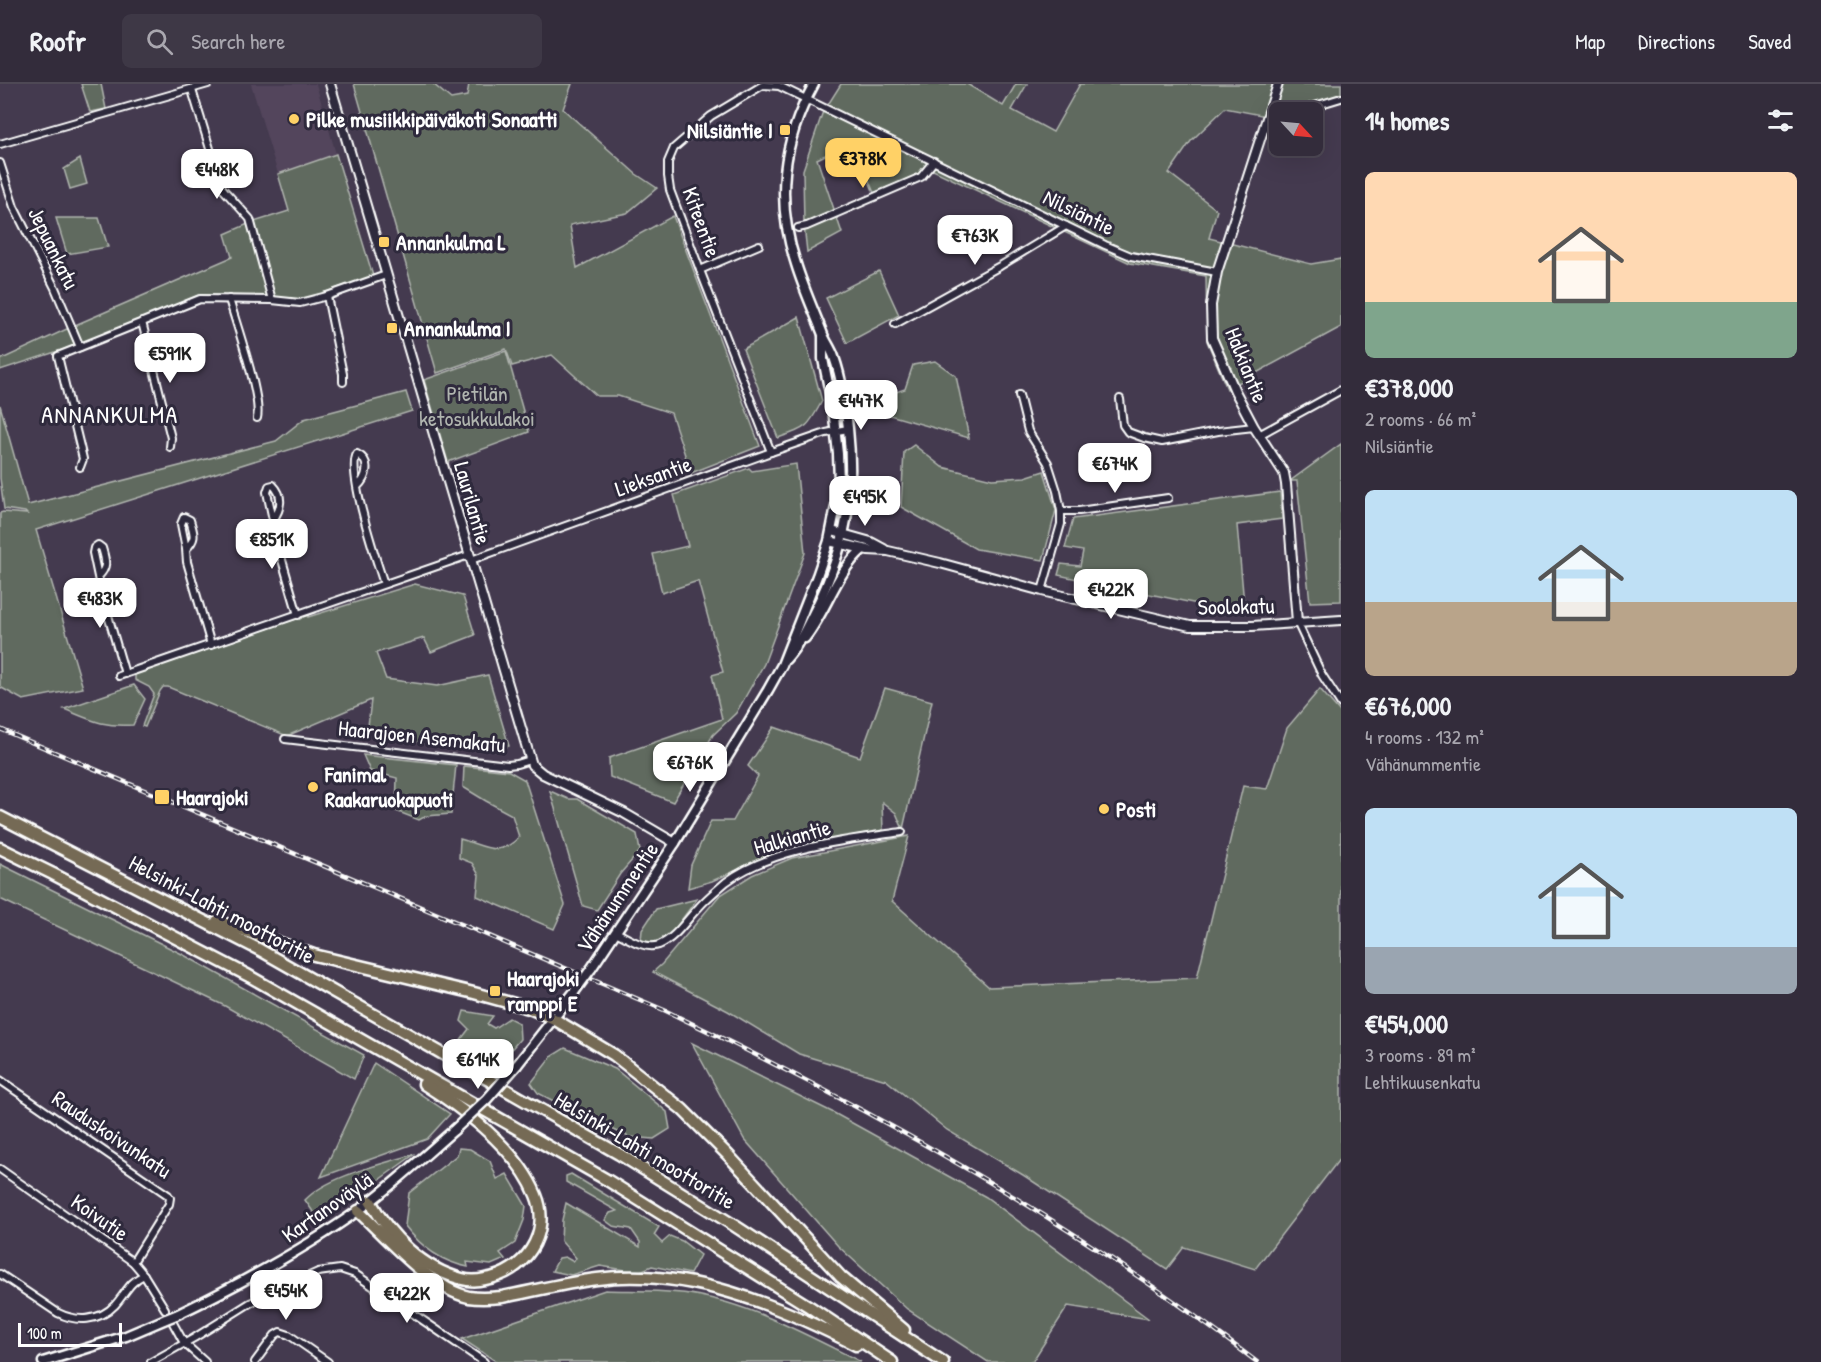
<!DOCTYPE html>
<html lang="en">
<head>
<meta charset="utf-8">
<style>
  :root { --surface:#332c3b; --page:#3e3846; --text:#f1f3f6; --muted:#a9a7af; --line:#4e4855; --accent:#ffd166 }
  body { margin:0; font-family:"Patrick Hand",sans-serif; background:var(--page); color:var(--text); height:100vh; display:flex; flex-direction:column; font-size:22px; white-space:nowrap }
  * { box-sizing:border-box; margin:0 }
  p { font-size:20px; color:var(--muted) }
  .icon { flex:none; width:33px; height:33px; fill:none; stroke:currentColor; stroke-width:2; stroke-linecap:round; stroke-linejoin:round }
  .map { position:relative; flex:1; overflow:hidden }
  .details { display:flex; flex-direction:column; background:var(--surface); width:480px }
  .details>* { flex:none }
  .needle { width:39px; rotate:116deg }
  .fabs { position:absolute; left:1269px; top:18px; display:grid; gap:12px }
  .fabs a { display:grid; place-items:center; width:54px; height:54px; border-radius:9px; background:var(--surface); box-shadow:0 6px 24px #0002,0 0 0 2px var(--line); font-size:30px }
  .scale { position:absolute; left:18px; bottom:15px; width:104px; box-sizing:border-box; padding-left:6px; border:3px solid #fff; border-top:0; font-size:16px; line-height:21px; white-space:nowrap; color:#fff; -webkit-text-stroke:4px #2f2a3d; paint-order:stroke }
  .price { position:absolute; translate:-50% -51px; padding:0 14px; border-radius:12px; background:#fff; color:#222; font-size:20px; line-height:39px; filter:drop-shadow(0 2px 3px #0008) }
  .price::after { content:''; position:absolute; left:50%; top:36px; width:18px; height:14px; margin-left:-9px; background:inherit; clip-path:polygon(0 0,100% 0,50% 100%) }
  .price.on { background:var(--accent); color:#111 }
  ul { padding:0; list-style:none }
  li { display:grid; align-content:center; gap:12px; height:318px; padding:0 24px }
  li span { display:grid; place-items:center; height:186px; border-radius:9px; color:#555 }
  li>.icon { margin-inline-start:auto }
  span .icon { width:108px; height:108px; fill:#fffc; stroke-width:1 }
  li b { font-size:26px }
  h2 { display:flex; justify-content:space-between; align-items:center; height:72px; padding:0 24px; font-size:26px }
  header { display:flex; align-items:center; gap:36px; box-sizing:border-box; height:84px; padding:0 30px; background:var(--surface); border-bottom:2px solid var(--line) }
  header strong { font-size:28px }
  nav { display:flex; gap:33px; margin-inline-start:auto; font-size:21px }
  .search { width:420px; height:54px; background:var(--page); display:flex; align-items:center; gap:15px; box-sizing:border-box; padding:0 21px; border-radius:9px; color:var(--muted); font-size:22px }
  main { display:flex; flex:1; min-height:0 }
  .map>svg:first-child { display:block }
</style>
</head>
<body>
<header>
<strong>Roofr</strong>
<div class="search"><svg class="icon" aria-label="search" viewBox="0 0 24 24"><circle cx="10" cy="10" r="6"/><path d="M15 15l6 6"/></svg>Search here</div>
<nav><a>Map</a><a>Directions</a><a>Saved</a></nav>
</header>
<main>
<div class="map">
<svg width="1341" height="1278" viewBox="0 0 1341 1278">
  <rect width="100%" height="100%" fill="#443a4f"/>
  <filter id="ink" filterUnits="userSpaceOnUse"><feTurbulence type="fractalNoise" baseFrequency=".0167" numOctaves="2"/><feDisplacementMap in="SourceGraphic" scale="12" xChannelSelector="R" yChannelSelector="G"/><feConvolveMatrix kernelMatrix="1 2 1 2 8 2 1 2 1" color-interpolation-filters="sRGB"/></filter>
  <g filter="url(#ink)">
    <polygon fill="#53455b" points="251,0 316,0 336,70 278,90"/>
    <g fill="#616b5f" stroke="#b0b5af" stroke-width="1.5">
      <polygon points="81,0 101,0 106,25 90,28"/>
      <polygon points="354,0 433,0 451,15 467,12 469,0 572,0 563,25 636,90 657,104 627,129 570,141 577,184 673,132 760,362 691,389 671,329 618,312 597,312 552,271 512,282 506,265 437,289"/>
      <polygon points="841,0 967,0 1003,22 1016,0 1027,0 1012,26 1053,48 1080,0 1274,0 1266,32 1225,24 1191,57 1169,89 1217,126 1209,154 1311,180 1341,175 1341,243 1227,305 1207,257 1206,192 1130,179 931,85 874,109 853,58 817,75 842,149 807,168 804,141 803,86 822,30"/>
      <polygon points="1282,0 1341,0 1341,10 1284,28 1280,28 1279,30 1273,32"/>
      <polygon points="336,70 373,192 299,217 275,214 254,138 289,127 278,90"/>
      <polygon points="80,75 87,100 70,105 64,85"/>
      <polygon points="56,134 99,134 108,163 67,170"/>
      <polygon points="248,140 269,212 199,211 81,260 73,242 232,173 225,150"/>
      <polygon points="879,187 899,231 847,259 826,214"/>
      <path d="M799 233 822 317C808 344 807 344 778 354L743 265Z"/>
      <polygon points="69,244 77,261 0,286 0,276"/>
      <polygon points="506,267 529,348 448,378 424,296"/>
      <polygon points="935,277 956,292 969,354 886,330 881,313 905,305 913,281"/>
      <polygon points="406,308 412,327 36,446 83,604 23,616 0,603 0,429 3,428 27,430 25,428 4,425 0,394 0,321 28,421 276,357 304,335"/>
      <polygon points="1341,360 1341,517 1310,518 1297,397 1290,397"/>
      <polygon points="914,361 942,383 992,395 1025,393 1044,387 1056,426 1043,476 976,465 901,423 904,368"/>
      <polygon points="796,380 805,469 764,580 736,629 713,651 673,718 610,693 609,674 722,635 712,591 723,588 698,497 662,509 653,470 688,462 674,411 749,384 752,387"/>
      <polygon points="1280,408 1282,435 1237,441 1244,520 1212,523 1058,491 1061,480 1080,482 1083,467 1065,464 1073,435"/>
      <polygon points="415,500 463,512 475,551 431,568 424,554 376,569 386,595 437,602 488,591 509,662 499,665 433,660 367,651 371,616 287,652 168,603 163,603 160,607 145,643 142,642 154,610 149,603 135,596 135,590 308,531 308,533"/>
      <path d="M134 601 145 615 133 641C102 643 91 636 64 625Z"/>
      <polygon points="885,604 932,617 903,745 896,729 882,718 883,746 790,763 712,797 688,804 691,781 711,737 733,737 758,692 748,682 774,643 860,673"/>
      <polygon points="1320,605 1341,629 1341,1073 1255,1185 1184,1163 1167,1185 1023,1091 947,1046 886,996 799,970 728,927 653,888 662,880 719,812 752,791 792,774 909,752 892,817 989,903 1197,894 1243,702 1267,705 1287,644"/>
      <polygon points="363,671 456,681 451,730 426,732 419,736 396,727 397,694 370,687"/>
      <path d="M464 682 509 687 525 696 565 821 554 845 477 812 479 791 472 779 459 774 460 755C485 762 499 774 519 753L512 731 486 717 463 703Z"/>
      <polygon points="550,707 568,715 577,715 637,750 640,767 620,790 597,826 583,822"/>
      <polygon points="0,780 182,870 364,971 354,995 225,922 0,815"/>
      <polygon points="697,815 668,854 652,859 641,856 642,846 656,825"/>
      <polygon points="464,927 493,932 487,940 494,944 509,934 519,939 520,955 498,981 459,958 469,945 461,937"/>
      <polygon points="692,959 834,1029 986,1113 1149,1235 1068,1222 1032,1278 988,1278 907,1225 838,1162 744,1055"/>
      <polygon points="565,964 615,985 667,1028 670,1045 654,1055 629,1053 569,1025 538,1009 531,999 552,972"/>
      <polygon points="374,979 450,1030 427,1055 321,1093"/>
      <path d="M459 1064 470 1065 490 1077 497 1095 507 1090 526 1122 524 1136 515 1159 500 1169 505 1175 491 1181 467 1178 468 1183C442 1178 421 1163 405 1142L409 1109 457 1071Z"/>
      <path d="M415 1070 320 1138 305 1116C328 1092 382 1080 415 1070Z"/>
      <polygon points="571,1090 659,1143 654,1151 662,1159 670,1152 682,1157 700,1171 690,1190 652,1182 638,1188 600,1182 571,1191 552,1187 559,1174 565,1173 572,1177 576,1174 561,1157 562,1136 566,1119 640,1163 640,1158 631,1145 613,1142 605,1136 610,1129 617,1127 566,1098 566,1092"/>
      <path d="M605 1206C632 1207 663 1206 689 1210 749 1219 807 1251 861 1278H497L462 1255Z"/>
    </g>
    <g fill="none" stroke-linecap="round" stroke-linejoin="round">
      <g stroke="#fff" stroke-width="10">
        <g id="minor">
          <polyline points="192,6 222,104 250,135 272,216"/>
          <polyline points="1295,28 1341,14"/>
          <polyline points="1267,38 1280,34"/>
          <polyline points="0,60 208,0"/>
          <polyline points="0,79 14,123 55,204 80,263"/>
          <polyline points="798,144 807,142 921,93 934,77"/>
          <polyline points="700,186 759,161"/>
          <polyline points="327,212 343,290 343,298"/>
          <path d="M229 215C236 239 262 314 257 334"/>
          <polyline points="142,238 171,354 170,363"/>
          <polyline points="895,240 1000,182 1066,142"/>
          <polyline points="1019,311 1028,347 1048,379 1057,407 1061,427 1061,440 1042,507"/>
          <polyline points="1120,315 1123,341 1128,348 1144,354 1162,358 1218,347 1254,343"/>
          <polyline points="1259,351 1341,306"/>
          <polyline points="771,368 700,186 670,106 668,92 668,78 674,64 711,32 763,1 779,2 1105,161 1131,172 1217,188"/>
          <polyline points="80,383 83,375 58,272 200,215 272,216 300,219 327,212 386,191"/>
          <path d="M357 403C367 394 372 377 357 370 346 387 377 478 384 500"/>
          <polyline points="1061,427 1079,427 1168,414"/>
          <path d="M273 436 267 408 269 402 273 401C284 412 281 425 273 436V445L298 531"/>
          <path d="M186 465 181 440 184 433 190 436C194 450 197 454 186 465L187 478 211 561"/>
          <polyline points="471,476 771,368 826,349 848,345"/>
          <path d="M98 493 93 469 94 464 98 461 102 464C106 477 108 483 98 493L101 507 125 590"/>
          <polyline points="1297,538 1322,591 1341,620"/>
          <polyline points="119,592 469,471"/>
          <polyline points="285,655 508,681 517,680 530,676"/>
          <path d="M616 848C628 854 645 866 659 861 676 854 686 836 699 823 707 814 717 806 726 798 772 764 847 756 902 748"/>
          <polyline points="0,996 168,1111 170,1114 169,1120 133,1178"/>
          <polyline points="0,1085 133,1178 144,1191 165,1225"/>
          <path d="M0 1190 58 1229C76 1238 99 1238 115 1221 125 1210 130 1197 144 1191"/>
          <polyline points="173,1239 184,1259 205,1278"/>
          <polyline points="151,1278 194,1254 250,1219 318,1188 340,1185 355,1190 484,1278"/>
          <polyline points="255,1278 275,1251 280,1248 289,1251 328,1278"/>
        </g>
      </g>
      <g stroke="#fff" stroke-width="12">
        <g id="tertiary">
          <polyline points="330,0 532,681 543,690 624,729 675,759"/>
          <polyline points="1278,0 1217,188 1211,221 1212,254 1235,307 1254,343 1284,389 1286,400 1297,538"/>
          <polyline points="832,447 871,458 884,465"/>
          <polyline points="829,457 868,466 888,467 940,479 1042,507 1190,542 1252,542 1341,536"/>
        </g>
      </g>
      <g stroke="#fff" stroke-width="13">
        <g id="secondary">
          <path d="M805 554C827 526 836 488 863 465"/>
          <path d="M786 575C799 561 807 542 816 524 846 462 855 413 848 344 845 319 842 296 834 273 831 264 825 257 822 248 813 225 803 203 796 180 775 116 782 58 814 0"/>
          <polyline points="591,885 675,759 768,606 782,581 817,492 829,457 836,422 839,398 838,370 833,324 823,275 823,253"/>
          <polyline points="517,981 575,907"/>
          <path d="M176 1231C240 1200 302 1167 359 1126 392 1102 423 1073 454 1046"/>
          <polyline points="43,1278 126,1252 166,1235"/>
        </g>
      </g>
      <g stroke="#fff" stroke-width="15">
        <g id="motorway">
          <polyline points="0,733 260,866 619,1070 735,1142 943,1278"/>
          <polyline points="0,764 53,790 249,892 607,1096 810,1223 892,1278"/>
          <polyline points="217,837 314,871 474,909 529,924 554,935 614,971 682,1025 728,1071 841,1193 904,1246"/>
          <path d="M370 1117C390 1152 422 1185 462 1195 469 1197 477 1197 485 1195 524 1189 552 1150 536 1111 517 1065 465 1026 424 1000"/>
          <path d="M358 1127C386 1153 431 1205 469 1213 480 1215 491 1214 502 1213 533 1207 565 1199 597 1195 687 1183 778 1221 856 1261"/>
        </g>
      </g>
      <use href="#minor" stroke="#2f2a3d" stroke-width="6"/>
      <use href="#tertiary" stroke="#2f2a3d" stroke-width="8"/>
      <use href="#secondary" stroke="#2f2a3d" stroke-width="8"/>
      <use href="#motorway" stroke="#756a55" stroke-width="10"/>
      <g stroke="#fff" stroke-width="4.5">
        <path id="rail" d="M0 645 664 926C872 1025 1074 1138 1257 1278"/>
      </g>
      <use href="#rail" stroke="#2f2a3d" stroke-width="2" stroke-dasharray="7" stroke-linecap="butt"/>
      <g stroke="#fff" stroke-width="13" stroke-linecap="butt">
        <g id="secondary-bridge">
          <polyline points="575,907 591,885"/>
          <polyline points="454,1046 487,1015 517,981"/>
          <polyline points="166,1235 176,1231"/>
        </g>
      </g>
      <use href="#secondary-bridge" stroke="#2f2a3d" stroke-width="8"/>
    </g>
  </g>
  <g fill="#ffd166" stroke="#2f2a3d" stroke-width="2">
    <circle cx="294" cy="35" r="6"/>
    <rect x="779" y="40" width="12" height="12" rx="3"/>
    <rect x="378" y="152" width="12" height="12" rx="3"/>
    <rect x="386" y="238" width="12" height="12" rx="3"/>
    <circle cx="313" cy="703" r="6"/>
    <rect x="154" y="705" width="16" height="16" rx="3"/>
    <circle cx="1104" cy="725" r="6"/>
    <rect x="489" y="901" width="12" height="12" rx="3"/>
  </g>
  <g text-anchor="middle" stroke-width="6" stroke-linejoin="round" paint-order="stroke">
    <g font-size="22" font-weight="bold" fill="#fff" stroke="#2f2a3d" text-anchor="start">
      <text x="306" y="43">Pilke musiikkipäiväkoti Sonaatti</text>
      <text x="773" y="54" text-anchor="end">Nilsiäntie I</text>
      <text x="396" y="166">Annankulma L</text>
      <text x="404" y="252">Annankulma I</text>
      <text x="325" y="698">Fanimal<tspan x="325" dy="25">Raakaruokapuoti</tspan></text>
      <text x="176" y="721">Haarajoki</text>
      <text x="1116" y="733">Posti</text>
      <text x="507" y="902">Haarajoki<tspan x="507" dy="25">ramppi E</tspan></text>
    </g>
    <g font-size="22" fill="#fff" stroke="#2f2a3d">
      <text transform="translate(1079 128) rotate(26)" y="8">Nilsiäntie</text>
      <text transform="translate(702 138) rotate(70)" y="8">Kiteentie</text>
      <text transform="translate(54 164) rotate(64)" y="8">Jepuankatu</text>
      <text transform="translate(1247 281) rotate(68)" y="8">Halkiantie</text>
      <text transform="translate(653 392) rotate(-20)" y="8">Lieksantie</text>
      <text transform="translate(473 419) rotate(74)" y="8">Laurilantie</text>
      <text transform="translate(1236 522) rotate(-1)" y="8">Soolokatu</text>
      <text transform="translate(422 652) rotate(6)" y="8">Haarajoen Asemakatu</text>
      <text transform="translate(792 753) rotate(-16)" y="8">Halkiantie</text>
      <text transform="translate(617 813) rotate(-56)" y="8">Vähänummentie</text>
      <text transform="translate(222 825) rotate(28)" y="8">Helsinki-Lahti moottoritie</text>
      <text transform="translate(112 1050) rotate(34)" y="8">Rauduskoivunkatu</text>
      <text transform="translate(645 1066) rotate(31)" y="8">Helsinki-Lahti moottoritie</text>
      <text transform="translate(327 1123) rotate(-35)" y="8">Kartanoväylä</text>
      <text transform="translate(100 1133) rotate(35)" y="8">Koivutie</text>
    </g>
    <g font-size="22" fill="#b0b5af" stroke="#2f2a3d">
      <text x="477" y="317">Pietilän<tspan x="477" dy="25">ketosukkulakoi</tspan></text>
    </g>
    <g font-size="24" letter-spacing="1.5" fill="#fff" stroke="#2f2a3d">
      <text x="110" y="339">ANNANKULMA</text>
    </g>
  </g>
</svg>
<div class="fabs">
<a><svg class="needle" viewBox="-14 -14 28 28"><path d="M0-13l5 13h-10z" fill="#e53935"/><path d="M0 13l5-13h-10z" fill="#a9a7af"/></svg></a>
</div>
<div class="scale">100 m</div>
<b class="price on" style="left:863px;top:105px">€378K</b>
<b class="price" style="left:217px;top:116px">€448K</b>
<b class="price" style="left:975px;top:182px">€763K</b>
<b class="price" style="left:170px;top:300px">€591K</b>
<b class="price" style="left:861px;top:347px">€447K</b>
<b class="price" style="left:1115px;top:410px">€674K</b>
<b class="price" style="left:865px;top:443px">€495K</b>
<b class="price" style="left:272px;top:486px">€851K</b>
<b class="price" style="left:1111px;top:536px">€422K</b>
<b class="price" style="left:100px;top:545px">€483K</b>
<b class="price" style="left:690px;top:709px">€676K</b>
<b class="price" style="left:478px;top:1006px">€614K</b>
<b class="price" style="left:286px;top:1237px">€454K</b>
<b class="price" style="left:407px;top:1240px">€422K</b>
</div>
<section class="details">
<h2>14 homes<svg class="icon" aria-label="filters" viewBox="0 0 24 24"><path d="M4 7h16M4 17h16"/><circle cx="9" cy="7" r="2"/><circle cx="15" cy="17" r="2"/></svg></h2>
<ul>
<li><span style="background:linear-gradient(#ffd9b3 70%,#7fa58c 0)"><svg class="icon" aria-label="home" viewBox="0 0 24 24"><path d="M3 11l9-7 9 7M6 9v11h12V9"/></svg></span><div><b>€378,000</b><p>2 rooms · 66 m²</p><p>Nilsiäntie</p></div></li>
<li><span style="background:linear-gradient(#bfe0f5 60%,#b9a48a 0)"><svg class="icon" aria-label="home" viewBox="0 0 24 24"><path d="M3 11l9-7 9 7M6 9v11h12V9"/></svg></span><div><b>€676,000</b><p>4 rooms · 132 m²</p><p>Vähänummentie</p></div></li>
<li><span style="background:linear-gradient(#bfe0f5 75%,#9aa5b1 0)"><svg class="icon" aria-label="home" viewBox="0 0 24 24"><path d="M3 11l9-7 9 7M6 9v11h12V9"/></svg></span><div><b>€454,000</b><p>3 rooms · 89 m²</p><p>Lehtikuusenkatu</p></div></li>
</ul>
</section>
</main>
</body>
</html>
